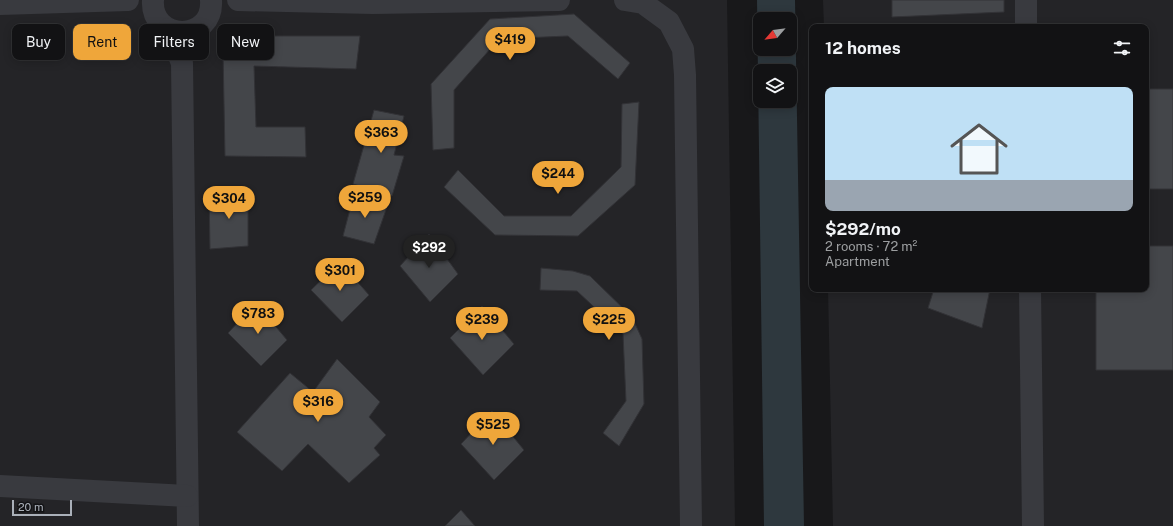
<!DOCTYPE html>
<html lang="en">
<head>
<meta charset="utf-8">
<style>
  :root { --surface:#121214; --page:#1f2022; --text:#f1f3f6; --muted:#9c9ea0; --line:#313234; --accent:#efa63a }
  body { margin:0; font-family:"Public Sans",sans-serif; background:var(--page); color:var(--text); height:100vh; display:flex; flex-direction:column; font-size:15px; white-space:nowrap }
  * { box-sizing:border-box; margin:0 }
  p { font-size:13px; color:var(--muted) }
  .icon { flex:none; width:22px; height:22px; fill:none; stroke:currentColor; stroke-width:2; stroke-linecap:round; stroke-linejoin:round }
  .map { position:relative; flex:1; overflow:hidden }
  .drawer { position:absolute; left:809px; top:24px; width:340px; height:268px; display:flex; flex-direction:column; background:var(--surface); border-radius:8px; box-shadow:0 2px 10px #0003,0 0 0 1px var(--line) }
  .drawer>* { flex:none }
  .banner { position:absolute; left:12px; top:24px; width:380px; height:36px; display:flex; gap:8px }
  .needle { width:26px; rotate:242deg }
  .tools { position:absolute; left:753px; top:12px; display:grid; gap:8px }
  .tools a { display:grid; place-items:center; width:44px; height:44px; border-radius:8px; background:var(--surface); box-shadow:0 2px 10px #0003,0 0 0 1px var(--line); font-size:20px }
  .scale { position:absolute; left:12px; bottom:10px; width:60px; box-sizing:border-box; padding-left:4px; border:2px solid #aab0b9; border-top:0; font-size:11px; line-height:14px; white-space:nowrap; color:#aab0b9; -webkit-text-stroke:3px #131315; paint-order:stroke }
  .price { position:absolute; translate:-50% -34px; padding:0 9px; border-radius:14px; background:var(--accent); color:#111; font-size:13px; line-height:26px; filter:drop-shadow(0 1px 2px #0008) }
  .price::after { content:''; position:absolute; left:50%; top:24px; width:12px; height:9px; margin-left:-6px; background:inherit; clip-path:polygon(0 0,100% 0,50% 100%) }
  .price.active { background:#222; color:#fff }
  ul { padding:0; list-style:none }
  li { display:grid; align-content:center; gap:8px; height:212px; padding:0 16px }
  li span { display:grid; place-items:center; height:124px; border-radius:8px; color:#555 }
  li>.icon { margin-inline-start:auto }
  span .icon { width:72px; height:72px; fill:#fffc; stroke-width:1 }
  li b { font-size:17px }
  h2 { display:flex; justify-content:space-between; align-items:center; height:48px; padding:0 16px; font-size:17px }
  .tag { padding:0 14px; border-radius:8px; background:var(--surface); box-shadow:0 2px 10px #0003,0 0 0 1px var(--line); font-size:14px; line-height:36px }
  .tag.active { background:var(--accent); color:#111 }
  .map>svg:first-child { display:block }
</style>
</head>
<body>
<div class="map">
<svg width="1173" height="526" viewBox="0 0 1173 526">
  <rect width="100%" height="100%" fill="#18181a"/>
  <g fill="#242427">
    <polygon points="0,0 727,0 735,526 0,526"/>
    <polygon points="823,0 1173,0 1173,526 833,526 828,289 1146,289 1146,27 824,27"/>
  </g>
  <path fill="#2e383e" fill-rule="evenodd" d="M757 0H795L804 526H764ZM760 19H790V49H760ZM760 71H790V101H760Z"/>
  <g fill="#44464a" stroke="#323236">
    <polygon points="892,0 1004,0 1004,12 892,17"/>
    <polygon points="574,14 630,63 618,79 568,36 499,39 454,90 454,148 433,150 431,84 490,19"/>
    <polygon points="260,36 360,36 356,69 254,66 256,127 305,127 306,157 225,156 223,51 260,49"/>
    <rect x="1146" y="89" width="27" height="100"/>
    <polygon points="639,102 635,185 578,236 495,235 444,187 458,170 504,216 571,216 621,167 622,104"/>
    <polygon points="374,110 404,116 394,155 404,156 392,196 353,184"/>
    <polygon points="248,192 248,246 210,249 209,193"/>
    <polygon points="354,194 388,204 374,244 343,236"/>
    <polygon points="429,234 458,274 430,302 400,266"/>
    <polygon points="1146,246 1173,246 1173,370 1096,370 1096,289 1146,289"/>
    <polygon points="340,262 369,295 342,322 311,290"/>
    <polygon points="541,268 573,271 590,276 632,317 642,339 644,404 619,446 603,433 626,401 623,334 577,291 540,290"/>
    <polygon points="934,289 990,289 982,328 928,308"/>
    <polygon points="256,303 287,340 261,366 228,333"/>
    <polygon points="482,306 514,344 483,375 450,338"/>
    <polygon points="337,359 380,402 369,417 386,435 374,448 380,455 349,483 308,444 282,471 237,432 290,373 313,392"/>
    <polygon points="492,411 524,450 494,480 461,444"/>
    <polygon points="461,510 475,526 445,526"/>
  </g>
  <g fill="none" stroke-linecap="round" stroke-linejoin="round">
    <g stroke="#393a3f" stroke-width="22">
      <path d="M153 0C150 42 214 43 211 0"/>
      <polyline points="238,0 373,3 559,0"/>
      <polyline points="625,0 643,3 669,22 683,49 685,75 691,526"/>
      <polyline points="1026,0 1026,27"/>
      <polyline points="0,4 128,0"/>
      <polyline points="168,29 182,63 188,526"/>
      <polyline points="1030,289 1033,526"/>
      <polyline points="0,486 187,496"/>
    </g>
  </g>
</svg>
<div class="tools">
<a><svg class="needle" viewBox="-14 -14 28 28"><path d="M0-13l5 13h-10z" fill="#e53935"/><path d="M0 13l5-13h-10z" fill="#9c9ea0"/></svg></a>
<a><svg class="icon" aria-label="layers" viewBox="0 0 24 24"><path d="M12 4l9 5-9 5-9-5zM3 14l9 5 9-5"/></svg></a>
</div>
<div class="scale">20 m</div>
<b class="price" style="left:510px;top:61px">$419</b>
<b class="price" style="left:381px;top:154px">$363</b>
<b class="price" style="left:558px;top:195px">$244</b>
<b class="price" style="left:365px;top:219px">$259</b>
<b class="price" style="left:229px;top:220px">$304</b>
<b class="price active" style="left:429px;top:269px">$292</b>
<b class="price" style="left:340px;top:292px">$301</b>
<b class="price" style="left:258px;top:335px">$783</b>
<b class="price" style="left:482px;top:341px">$239</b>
<b class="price" style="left:609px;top:341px">$225</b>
<b class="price" style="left:318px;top:423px">$316</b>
<b class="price" style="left:493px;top:446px">$525</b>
<div class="banner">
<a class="tag">Buy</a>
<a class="tag active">Rent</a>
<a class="tag">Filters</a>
<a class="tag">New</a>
</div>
<section class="drawer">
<h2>12 homes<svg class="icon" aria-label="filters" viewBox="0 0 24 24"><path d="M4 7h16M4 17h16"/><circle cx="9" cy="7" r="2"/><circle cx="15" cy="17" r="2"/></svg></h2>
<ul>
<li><span style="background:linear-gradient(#bfe0f5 75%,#9aa5b1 0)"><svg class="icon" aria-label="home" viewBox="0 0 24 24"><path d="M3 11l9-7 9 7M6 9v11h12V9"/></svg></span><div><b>$292/mo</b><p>2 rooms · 72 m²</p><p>Apartment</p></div></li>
</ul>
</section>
</div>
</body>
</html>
